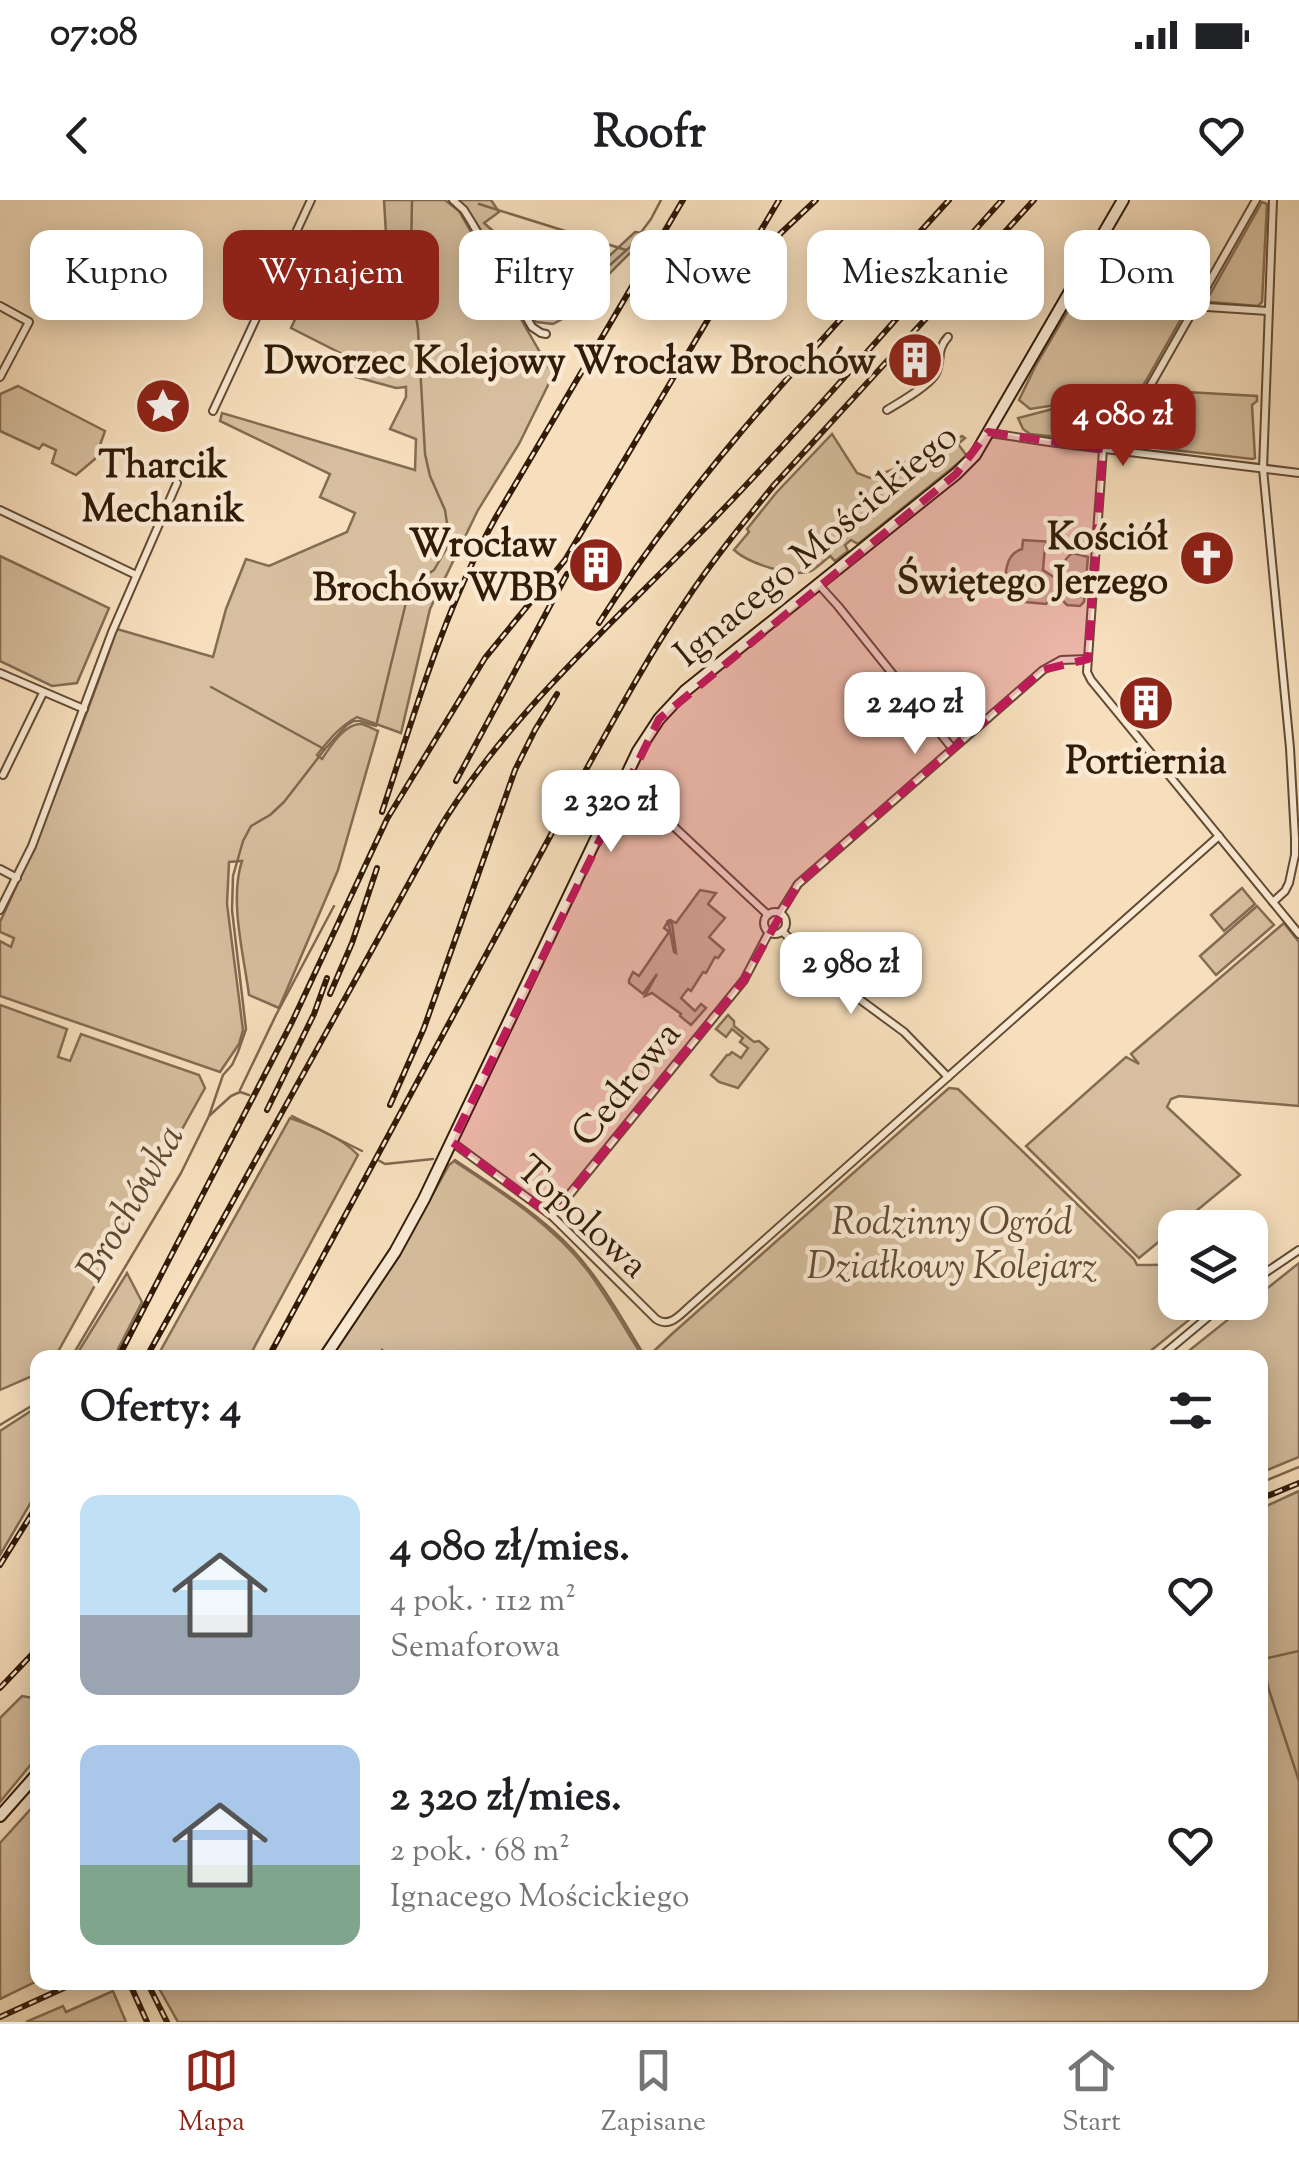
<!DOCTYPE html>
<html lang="pl">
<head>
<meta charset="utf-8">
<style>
  :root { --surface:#fff; --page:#f2f2f2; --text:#202124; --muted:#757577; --line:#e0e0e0; --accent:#8f2418 }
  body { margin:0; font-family:"Sorts Mill Goudy",serif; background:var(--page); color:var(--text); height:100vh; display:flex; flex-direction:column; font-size:38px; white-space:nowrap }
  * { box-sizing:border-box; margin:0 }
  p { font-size:32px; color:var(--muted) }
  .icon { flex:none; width:55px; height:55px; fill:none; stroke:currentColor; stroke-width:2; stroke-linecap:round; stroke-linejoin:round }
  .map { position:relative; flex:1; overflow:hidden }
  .side { position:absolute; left:30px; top:1150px; width:1238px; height:640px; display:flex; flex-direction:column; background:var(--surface); border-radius:20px; box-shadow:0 5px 25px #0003 }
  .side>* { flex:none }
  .banner { position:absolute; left:30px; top:30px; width:1240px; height:90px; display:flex; gap:20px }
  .buttons { position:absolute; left:1158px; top:1010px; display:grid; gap:20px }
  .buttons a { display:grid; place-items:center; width:110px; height:110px; border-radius:20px; background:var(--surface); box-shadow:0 5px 25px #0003; font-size:50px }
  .price { position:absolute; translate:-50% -85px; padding:0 22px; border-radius:20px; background:#fff; color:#222; font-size:32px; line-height:65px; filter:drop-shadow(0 2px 5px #0008) }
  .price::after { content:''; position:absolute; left:50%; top:60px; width:30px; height:22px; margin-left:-15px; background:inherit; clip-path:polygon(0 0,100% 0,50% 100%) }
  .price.active { background:var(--accent); color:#fff }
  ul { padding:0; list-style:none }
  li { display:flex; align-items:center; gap:30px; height:250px; padding:0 50px }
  li span { display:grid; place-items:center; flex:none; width:280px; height:200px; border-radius:20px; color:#555 }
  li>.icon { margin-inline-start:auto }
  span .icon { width:120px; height:120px; fill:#fffc; stroke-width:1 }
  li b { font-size:42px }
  h2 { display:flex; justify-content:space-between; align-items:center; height:120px; padding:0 50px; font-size:42px }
  .tag { padding:0 35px; border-radius:20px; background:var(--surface); box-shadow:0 5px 25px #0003; font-size:35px; line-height:90px }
  .tag.active { background:var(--accent); color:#fff }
  .status { display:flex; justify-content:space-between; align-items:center; height:70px; padding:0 50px; background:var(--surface); direction:ltr }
  .status svg { height:28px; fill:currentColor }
  header { display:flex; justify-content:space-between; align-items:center; height:130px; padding:0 50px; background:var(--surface); font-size:45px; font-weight:800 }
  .menu { display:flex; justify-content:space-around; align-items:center; height:140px; border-top:2px solid var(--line); background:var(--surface); font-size:28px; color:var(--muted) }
  .menu a { display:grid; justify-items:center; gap:5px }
  .menu .active { color:var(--accent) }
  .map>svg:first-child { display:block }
</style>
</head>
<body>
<div class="status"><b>07:08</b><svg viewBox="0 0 49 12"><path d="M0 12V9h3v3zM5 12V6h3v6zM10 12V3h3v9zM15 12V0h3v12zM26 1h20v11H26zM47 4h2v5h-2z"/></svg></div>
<header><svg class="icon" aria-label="back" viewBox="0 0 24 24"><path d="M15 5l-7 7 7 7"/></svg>Roofr<svg class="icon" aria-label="heart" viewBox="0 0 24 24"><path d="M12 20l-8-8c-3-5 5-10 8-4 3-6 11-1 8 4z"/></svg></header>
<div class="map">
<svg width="1299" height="1822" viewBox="0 0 1299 1822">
  <rect width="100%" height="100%" fill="#f7dfbd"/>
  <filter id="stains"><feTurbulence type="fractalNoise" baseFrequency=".002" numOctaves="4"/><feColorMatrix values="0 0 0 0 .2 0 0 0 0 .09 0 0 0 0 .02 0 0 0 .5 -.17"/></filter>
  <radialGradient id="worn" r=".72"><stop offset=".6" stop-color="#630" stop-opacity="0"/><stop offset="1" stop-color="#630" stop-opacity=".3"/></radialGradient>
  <g fill="#d6be9e" stroke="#846c52" stroke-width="2.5">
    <path d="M384 0H445L459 11 553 175 519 244 478 310 430 409 401 533 357 517C340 526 328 541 317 555L322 559C330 547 345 523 361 524 367 525 373 529 378 531L338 670 279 808 249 795C244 756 229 700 242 661L229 662 227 704 243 830 239 844 220 872 0 796V741L11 747 14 738 0 732V722C45 626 82 528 117 429L213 457 226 409 246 359 269 366 347 332 355 313 320 297 330 274 220 221 222 213 415 270 416 239 390 229 406 197V187L396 188 338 172 342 154 291 128 324 58 322 52 325 46 341 54 388 68Z"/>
    <path d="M457 0H491L499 12 484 23 509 45 537 52 546 92 562 96 579 84 635 32 643 33 633 50 566 117 553 124 536 122C506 83 492 36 457 0Z"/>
    <polygon points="1262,2 1267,4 1262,102 1258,106 1210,102 1208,98"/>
    <polygon points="1102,53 1184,102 1186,110 1130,209 1124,239 1119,239 1114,243 1030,234 1023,229 1018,218 1064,206 1062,204 1030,209 1019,200 1036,165"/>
    <polygon points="18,186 105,231 95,259 76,275 52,263 56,250 43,244 39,249 0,231 0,194"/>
    <polygon points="1157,186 1166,186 1168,191 1257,196 1257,201 1252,205 1255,258 1252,259 1139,246 1135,240"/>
    <path d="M832 234 857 273 870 278 897 268 939 240 944 247 962 236 965 238 958 244 967 256 858 344 851 340 845 345 848 351 835 361 830 356C825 360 817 368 811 371 792 378 748 363 734 350L749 332 747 329 776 293Z"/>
    <path d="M1023 340 1082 344 1081 348 1045 346 1043 370 1057 379 1055 394 1046 404 1013 401 1006 392C1005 376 1004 354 1022 349Z"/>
    <path d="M1073 353 1088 357 1084 402 1080 406 1067 405 1061 399 1064 396 1061 394C1062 380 1059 360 1073 353Z"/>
    <polygon points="0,356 109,408 77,483 52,486 0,461"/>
    <polygon points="1242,688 1255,704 1224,731 1211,715"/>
    <polygon points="700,690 716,693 708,704 725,718 709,737 724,750 718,758 715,757 706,773 703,772 691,791 688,789 681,798 695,811 701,804 706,808 691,825 680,816 681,814 652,793 645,796 657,774 643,794 629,783 629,780 633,772 639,776 669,732 664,728 667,723 669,725 674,752 676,753 672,724 668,721 670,720 676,723"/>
    <polygon points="1257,706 1274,725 1216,775 1200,756"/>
    <polygon points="1284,723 1299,742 1299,906 1179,896 1171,899 1167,907 1240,975 1139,1058 1026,946 1126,857 1139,864 1131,854"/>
    <polygon points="0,805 67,829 58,857 70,861 81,834 199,875 205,888 55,1157 38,1158 37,1174 0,1190"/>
    <polygon points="728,815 734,821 734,826 754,842 759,841 768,849 738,888 719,882 711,875 727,855 729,855 732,852 741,858 748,848 740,842 743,838 732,829 726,837 716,829"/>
    <path d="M949 888 958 889 1134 1059 1137 1065C1151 1065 1162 1065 1175 1064V1102L1210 1103 1143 1157H660L655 1150 673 1133Z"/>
    <path d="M290 918C313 926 341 937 358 955L249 1157H157Z"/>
    <path d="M454 961C501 992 553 1025 588 1071 608 1098 625 1129 643 1157L389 1158 382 1150 376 1157H331L399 1055 449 965Z"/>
    <polygon points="1299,1063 1299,1257 1260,1273 1260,1158 1181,1157"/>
    <polygon points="127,1073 142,1102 114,1157 75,1157"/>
    <polygon points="37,1207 37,1292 0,1355 0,1231"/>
    <polygon points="1299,1291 1299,1822 178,1822 156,1783 1260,1782 1260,1309"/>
    <polygon points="22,1496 33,1498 37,1557 0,1602 0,1518"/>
    <polygon points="37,1602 37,1781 0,1799 0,1643"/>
    <polygon points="113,1791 126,1822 26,1822 63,1806 66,1812"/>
  </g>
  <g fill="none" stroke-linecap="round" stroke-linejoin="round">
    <g stroke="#80684f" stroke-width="2.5">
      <polyline points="479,4 626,50"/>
      <polyline points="525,50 593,78"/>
      <polyline points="509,53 537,100 554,103 572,99 630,47 651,19 661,0"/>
      <polyline points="211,487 324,549"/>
      <polyline points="240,890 276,815 334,706"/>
      <polyline points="209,916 223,875 232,865 238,852 246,829 232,710 233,676 243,641 251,626 270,615 284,602 325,549 347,525 354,521 360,521 376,526 410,386 434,370 446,349 449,336 445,310 430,276 425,254 418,129 413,96 411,51 412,0"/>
      <polyline points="292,916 362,951"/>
      <polyline points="378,960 385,964 433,959"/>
      <path d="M455 960C495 987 538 1013 572 1049 601 1080 623 1121 646 1158"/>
      <polyline points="71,1158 181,973 209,916 231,896 240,892 249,895"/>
      <polyline points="0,1225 38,1202"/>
      <polyline points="1260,1283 1299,1267"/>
      <polyline points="1260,1451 1269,1490 1299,1581"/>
      <polyline points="1263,1459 1299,1451"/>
    </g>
    <g stroke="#634c34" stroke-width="10">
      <g id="street">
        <polyline points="453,0 464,10 472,23 532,127 541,133 546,134"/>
        <polyline points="1273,0 1263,269 1290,548 1295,638 1295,655 1289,683 1285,691 1273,702"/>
        <polyline points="1098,44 1207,107 1268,111"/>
        <polyline points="0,106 29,122 0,177"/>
        <path d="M887 210C900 202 927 187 935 175 943 162 935 151 948 137"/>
        <polyline points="213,211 311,0"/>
        <polyline points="990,233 1049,242 1299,273"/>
        <polyline points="1103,249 1087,472 1091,480 1299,734"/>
        <polyline points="1126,251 1135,215 1149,188 1256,0"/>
        <polyline points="0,310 136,375"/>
        <polyline points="819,385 838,406 952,548"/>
        <polyline points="0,473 84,509"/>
        <polyline points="3,575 43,493"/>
        <polyline points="623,586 653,607 768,715"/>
        <polyline points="0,669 17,678"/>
        <polyline points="0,710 32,646 112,432 177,283"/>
        <circle cx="775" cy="723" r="11"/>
        <polyline points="780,713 798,684 1043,470 1061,460 1088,459"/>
        <polyline points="782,731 832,779 904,832 948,877"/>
        <path d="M452 942 552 1016 656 1119C669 1128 679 1116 689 1107L1219 636"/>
        <polyline points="552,1016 744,780 769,732"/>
        <polyline points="1250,1083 1299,1050"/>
        <polyline points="1159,1158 1226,1102"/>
      </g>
    </g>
    <g stroke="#321b07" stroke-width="14">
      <g id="secondary">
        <polyline points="324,1158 395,1052 424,999 638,551 659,519 685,491 956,274 975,255 1123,0"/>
        <polyline points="0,1616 38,1573"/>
      </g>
    </g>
    <use href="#street" stroke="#faead4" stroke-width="6"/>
    <use href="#secondary" stroke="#faead4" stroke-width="10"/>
    <g stroke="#321b07" stroke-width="6">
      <g id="rail">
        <polyline points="748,74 781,33 816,0"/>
        <path d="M599 423C697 268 827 135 949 0"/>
        <polyline points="456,581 567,374"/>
        <path d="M382 612C416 509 443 412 496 317L683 0"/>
        <polyline points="330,794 352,743 377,668"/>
        <polyline points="390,905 424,828 515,570 535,530 557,494"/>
        <polyline points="267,910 314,814 327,778"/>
        <polyline points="118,1158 292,822 387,619 485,458 565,360 779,0"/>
        <path d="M146 1158 435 636C504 517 616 421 711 322 811 218 905 108 1002 0"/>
        <path d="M268 1158 587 568C618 512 649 455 685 402 712 361 743 323 774 285L1034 0"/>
        <polyline points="1260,1299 1299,1283"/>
        <polyline points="0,1365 38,1304"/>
        <polyline points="0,1488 38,1448"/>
        <polyline points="129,1782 147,1822"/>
        <polyline points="147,1782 167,1822"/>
        <polyline points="0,1817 77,1782"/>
      </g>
    </g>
    <use href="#rail" stroke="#faead4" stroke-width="2.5" stroke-dasharray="8" stroke-linecap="butt"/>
  </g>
  <path fill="#c2185b" fill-opacity="0.2" stroke="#c2185b" stroke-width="8" stroke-dasharray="20 12" stroke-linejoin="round" d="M988 232 1103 249 1088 459 1043 470 798 684 744 780 552 1016 452 942 659 519 956 274Z"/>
  <defs>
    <g id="building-disc" transform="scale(2.875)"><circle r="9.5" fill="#8f2418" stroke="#faead4"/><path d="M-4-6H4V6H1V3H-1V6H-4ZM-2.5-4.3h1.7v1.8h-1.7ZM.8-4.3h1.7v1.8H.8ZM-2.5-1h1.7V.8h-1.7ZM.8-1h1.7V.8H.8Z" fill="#fff"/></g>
    <g id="sight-disc" transform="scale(2.875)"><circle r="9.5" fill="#8f2418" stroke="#faead4"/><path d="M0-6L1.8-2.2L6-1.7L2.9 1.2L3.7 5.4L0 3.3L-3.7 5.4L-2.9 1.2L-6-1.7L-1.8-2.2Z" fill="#fff"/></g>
    <g id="church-disc" transform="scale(2.875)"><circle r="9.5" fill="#8f2418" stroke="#faead4"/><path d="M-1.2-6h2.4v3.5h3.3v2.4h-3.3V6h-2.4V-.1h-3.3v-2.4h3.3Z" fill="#fff"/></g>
  </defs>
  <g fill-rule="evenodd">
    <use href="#building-disc" x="915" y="160"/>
    <use href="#sight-disc" x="163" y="206"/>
    <use href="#church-disc" x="1207" y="358"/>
    <use href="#building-disc" x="596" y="365"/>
    <use href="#building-disc" x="1146" y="503"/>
  </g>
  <g text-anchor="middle" stroke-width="9" stroke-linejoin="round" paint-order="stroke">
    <g font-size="38" font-weight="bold" fill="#321b07" stroke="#faead4" text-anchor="end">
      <text x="876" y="173">Dworzec Kolejowy Wrocław Brochów</text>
      <text x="163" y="277" text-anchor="middle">Tharcik<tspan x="163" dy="44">Mechanik</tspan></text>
      <text x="1168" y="349">Kościół<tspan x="1168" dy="44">Świętego Jerzego</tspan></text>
      <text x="557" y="356">Wrocław<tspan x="557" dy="44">Brochów WBB</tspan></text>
      <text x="1146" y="573" text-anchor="middle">Portiernia</text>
    </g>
    <g font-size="38" fill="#321b07" stroke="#faead4">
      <text transform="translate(815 344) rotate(-40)" y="13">Ignacego Mościckiego</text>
      <text transform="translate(625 883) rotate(-51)" y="13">Cedrowa</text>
      <text transform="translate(583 1016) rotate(42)" y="13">Topolowa</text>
    </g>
    <g font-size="38" font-style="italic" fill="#634c34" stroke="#faead4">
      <text x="952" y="1034">Rodzinny Ogród<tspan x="952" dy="44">Działkowy Kolejarz</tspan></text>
    </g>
    <g font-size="40" font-style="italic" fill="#604831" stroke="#faead4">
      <text transform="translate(129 1002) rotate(-60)" y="14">Brochówka</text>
    </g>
  </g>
  <rect width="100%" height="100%" filter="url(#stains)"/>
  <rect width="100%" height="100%" fill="url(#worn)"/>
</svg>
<div class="buttons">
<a><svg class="icon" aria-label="layers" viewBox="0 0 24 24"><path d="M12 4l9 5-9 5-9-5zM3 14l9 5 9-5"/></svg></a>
</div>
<b class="price active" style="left:1123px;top:269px">4 080 zł</b>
<b class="price" style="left:915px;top:557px">2 240 zł</b>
<b class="price" style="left:611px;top:655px">2 320 zł</b>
<b class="price" style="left:851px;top:817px">2 980 zł</b>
<div class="banner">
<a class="tag">Kupno</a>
<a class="tag active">Wynajem</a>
<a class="tag">Filtry</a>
<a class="tag">Nowe</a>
<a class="tag">Mieszkanie</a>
<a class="tag">Dom</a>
</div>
<section class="side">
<h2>Oferty: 4<svg class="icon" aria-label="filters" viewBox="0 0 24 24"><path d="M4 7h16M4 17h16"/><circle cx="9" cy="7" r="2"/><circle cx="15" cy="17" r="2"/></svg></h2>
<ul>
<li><span style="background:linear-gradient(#bfe0f5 60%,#9aa5b1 0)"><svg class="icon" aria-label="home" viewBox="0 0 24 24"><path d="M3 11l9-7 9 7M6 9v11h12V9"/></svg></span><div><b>4 080 zł/mies.</b><p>4 pok. · 112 m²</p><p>Semaforowa</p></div><svg class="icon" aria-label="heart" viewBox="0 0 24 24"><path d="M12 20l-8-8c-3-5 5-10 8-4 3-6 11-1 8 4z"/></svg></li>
<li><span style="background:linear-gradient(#a9c7e8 60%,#7fa58c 0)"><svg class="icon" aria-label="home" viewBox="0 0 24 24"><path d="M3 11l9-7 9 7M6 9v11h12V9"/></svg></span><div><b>2 320 zł/mies.</b><p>2 pok. · 68 m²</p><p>Ignacego Mościckiego</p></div><svg class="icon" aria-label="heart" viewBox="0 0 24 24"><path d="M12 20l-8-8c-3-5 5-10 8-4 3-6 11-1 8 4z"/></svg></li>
</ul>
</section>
</div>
<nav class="menu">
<a class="active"><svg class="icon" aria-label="map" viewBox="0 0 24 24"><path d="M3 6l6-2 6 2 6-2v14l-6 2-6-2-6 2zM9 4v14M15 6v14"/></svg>Mapa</a>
<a><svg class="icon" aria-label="saved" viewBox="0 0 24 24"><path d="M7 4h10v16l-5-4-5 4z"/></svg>Zapisane</a>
<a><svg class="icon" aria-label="home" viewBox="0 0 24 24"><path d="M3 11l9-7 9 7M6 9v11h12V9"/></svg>Start</a>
</nav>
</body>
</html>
